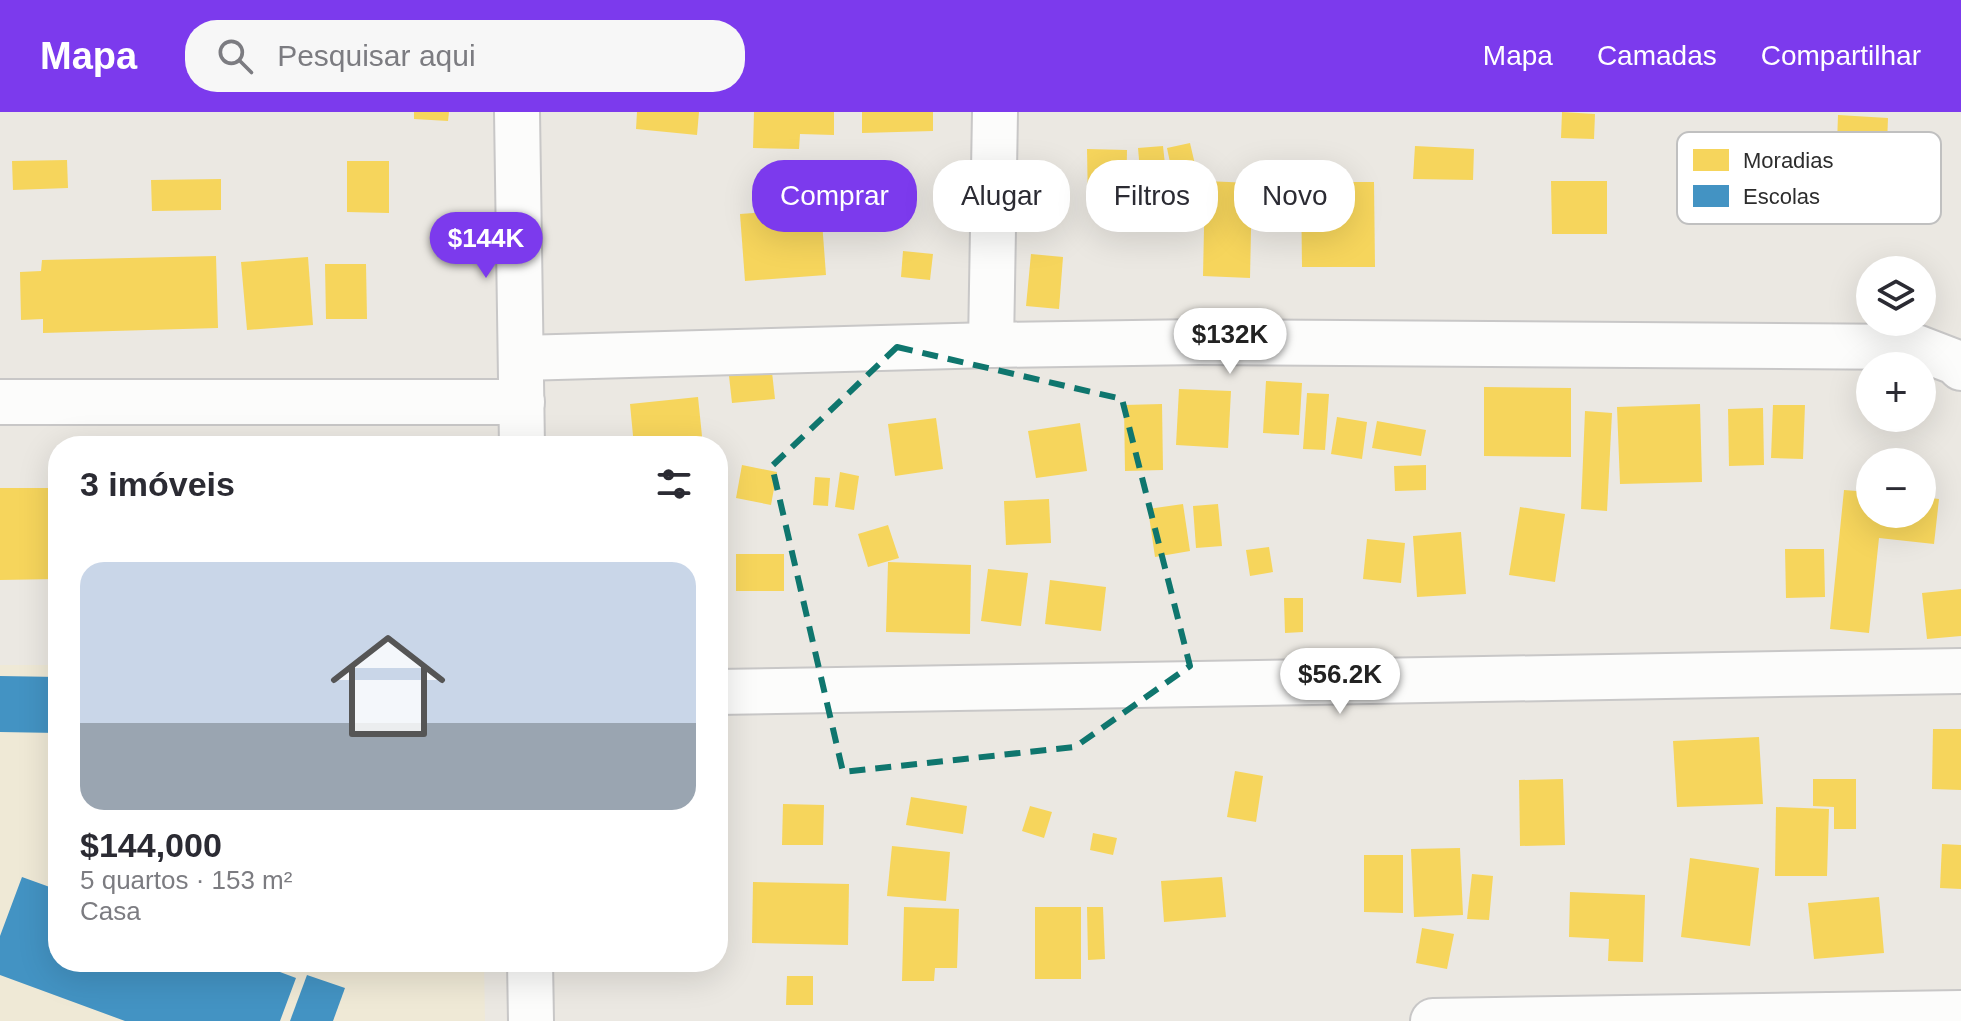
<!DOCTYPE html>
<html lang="pt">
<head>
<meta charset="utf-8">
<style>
  :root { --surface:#fff; --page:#f7f7f7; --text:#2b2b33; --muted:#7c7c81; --accent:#7c3aed }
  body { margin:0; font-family:Arial,sans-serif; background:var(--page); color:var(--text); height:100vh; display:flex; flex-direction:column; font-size:30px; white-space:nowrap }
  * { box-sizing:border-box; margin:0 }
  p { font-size:26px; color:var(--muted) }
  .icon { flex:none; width:44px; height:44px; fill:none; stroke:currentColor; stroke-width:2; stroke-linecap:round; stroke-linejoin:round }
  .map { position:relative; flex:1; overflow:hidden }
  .drawer { position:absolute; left:48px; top:324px; width:680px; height:536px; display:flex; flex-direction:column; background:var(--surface); border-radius:32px; box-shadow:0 8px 32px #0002 }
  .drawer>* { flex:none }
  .guide { position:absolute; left:752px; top:48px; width:760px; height:72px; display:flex; gap:16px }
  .buttons { position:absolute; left:1856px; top:144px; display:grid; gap:16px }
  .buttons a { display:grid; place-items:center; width:80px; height:80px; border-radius:50%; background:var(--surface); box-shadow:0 8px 32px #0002; font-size:40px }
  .price { position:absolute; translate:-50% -68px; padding:0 18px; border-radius:28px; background:#fff; color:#222; font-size:26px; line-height:52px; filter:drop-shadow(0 2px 4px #0008) }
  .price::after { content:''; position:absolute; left:50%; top:48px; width:24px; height:18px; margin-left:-12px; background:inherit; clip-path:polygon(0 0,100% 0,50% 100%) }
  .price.selected { background:var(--accent); color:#fff }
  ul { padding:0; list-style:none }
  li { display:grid; align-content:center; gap:16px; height:424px; padding:0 32px }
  li span { display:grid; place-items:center; height:248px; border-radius:24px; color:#555 }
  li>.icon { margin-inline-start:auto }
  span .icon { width:144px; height:144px; fill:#fffc; stroke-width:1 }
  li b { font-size:34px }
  h2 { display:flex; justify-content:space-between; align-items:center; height:96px; padding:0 32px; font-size:34px }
  .tag { padding:0 28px; border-radius:32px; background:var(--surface); box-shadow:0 8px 32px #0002; font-size:28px; line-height:72px }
  .tag.selected { background:var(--accent); color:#fff }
  header { display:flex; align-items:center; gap:48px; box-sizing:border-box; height:112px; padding:0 40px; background:var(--accent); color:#fff }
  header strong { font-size:38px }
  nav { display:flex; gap:44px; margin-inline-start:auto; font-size:28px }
  .search { width:560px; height:72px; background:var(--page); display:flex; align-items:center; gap:20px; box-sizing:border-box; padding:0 28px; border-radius:32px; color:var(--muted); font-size:30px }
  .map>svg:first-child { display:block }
</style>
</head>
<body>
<header>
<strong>Mapa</strong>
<div class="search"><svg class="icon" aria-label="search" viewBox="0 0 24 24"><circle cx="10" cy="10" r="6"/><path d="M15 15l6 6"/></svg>Pesquisar aqui</div>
<nav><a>Mapa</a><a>Camadas</a><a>Compartilhar</a></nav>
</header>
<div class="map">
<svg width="1961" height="909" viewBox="0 0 1961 909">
  <rect width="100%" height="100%" fill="#ebe8e2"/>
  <polygon fill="#efe9d6" points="0,553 58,553 58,850 484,850 485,909 0,909"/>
  <g fill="#f6d55c">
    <polygon points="414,0 449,0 448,9 414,7"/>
    <polygon points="637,0 699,0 697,23 636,17"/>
    <polygon points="754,0 834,0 834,23 800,22 799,37 753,36"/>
    <polygon points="862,0 933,0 933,19 862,21"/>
    <polygon points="1562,0 1595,2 1594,27 1561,26"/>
    <polygon points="1838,3 1888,6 1887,33 1837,32"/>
    <polygon points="1190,31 1200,74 1176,79 1167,36"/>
    <polygon points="1163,34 1168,80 1142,82 1138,36"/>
    <polygon points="1415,34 1474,37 1473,68 1413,67"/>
    <polygon points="1087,37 1127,38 1126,94 1088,94"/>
    <polygon points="67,48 68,76 13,78 12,49"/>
    <polygon points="347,49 389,49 389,101 347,100"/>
    <polygon points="221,67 221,98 152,99 151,68"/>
    <polygon points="1205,69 1252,71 1250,166 1203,164"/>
    <polygon points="1551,69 1607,69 1607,122 1552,122"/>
    <polygon points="1301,70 1374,70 1375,155 1302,155"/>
    <polygon points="821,96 826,163 745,169 740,102"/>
    <polygon points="903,139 933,142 930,168 901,165"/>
    <polygon points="1031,142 1063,145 1059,197 1026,194"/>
    <polygon points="216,144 218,216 43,221 43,207 21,208 20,160 41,159 42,148"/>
    <polygon points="308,145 313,213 247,218 241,150"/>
    <polygon points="325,152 366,152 367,207 326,207"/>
    <polygon points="772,260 775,287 732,291 729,264"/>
    <polygon points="1266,269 1302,271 1299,323 1263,321"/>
    <polygon points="1484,275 1571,276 1571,345 1484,344"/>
    <polygon points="1179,277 1231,279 1228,336 1176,333"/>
    <polygon points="1307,281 1329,282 1325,338 1303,337"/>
    <polygon points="698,285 703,334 634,334 630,292"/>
    <polygon points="1162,292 1163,358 1125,359 1124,293"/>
    <polygon points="1700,292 1702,370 1620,372 1617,295"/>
    <polygon points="1773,293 1805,293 1803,347 1771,346"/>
    <polygon points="1763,296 1764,353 1729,354 1728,297"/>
    <polygon points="1585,299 1612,301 1607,399 1581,397"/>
    <polygon points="1337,305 1367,310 1362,347 1331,342"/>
    <polygon points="936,306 943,357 895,364 888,312"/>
    <polygon points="1377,309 1426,318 1421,344 1372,336"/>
    <polygon points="1080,311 1087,359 1036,366 1028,319"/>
    <rect x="213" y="327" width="41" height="7"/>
    <polygon points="742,353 777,360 771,393 736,386"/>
    <polygon points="1426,353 1426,378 1395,379 1394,354"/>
    <polygon points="840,360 859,364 854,398 835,395"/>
    <polygon points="815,365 830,366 828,394 813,393"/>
    <polygon points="0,376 58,376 58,467 0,468"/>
    <polygon points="1844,378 1870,380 1870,402 1922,402 1922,385 1939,387 1934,432 1879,426 1869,521 1830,517"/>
    <polygon points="1049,387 1051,431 1006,433 1004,389"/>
    <polygon points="1183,392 1190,439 1155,445 1148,397"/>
    <polygon points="1218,392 1222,434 1196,436 1193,394"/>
    <polygon points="1520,395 1565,402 1555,470 1509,463"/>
    <polygon points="888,413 899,446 868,455 858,422"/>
    <polygon points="1461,420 1466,482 1417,485 1413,424"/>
    <polygon points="1367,427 1405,431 1401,471 1363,467"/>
    <polygon points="1269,435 1273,460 1250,464 1246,438"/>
    <polygon points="1785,437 1824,437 1825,485 1786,486"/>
    <rect x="736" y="442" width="48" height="37"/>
    <polygon points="888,450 971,453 970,522 886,520"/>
    <polygon points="988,457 1028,461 1021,514 981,509"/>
    <polygon points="1050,468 1106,475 1101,519 1045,512"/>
    <polygon points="1961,477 1961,524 1927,527 1922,481"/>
    <polygon points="1284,486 1303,486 1303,520 1285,521"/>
    <polygon points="1933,617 1961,617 1961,678 1932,677"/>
    <polygon points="1759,625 1763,692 1677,695 1673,629"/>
    <polygon points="1235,659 1263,664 1256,710 1227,705"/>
    <polygon points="1563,667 1565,733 1520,734 1519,668"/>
    <polygon points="1813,667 1856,667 1856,717 1834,717 1834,695 1813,694"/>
    <polygon points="911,685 967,694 963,722 906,713"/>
    <polygon points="783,692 824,693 823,733 782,733"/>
    <polygon points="1030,694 1052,700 1044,726 1022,719"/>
    <polygon points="1776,695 1829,697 1827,764 1775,764"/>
    <polygon points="1093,721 1117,726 1113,743 1090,738"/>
    <polygon points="1942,732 1961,733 1961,777 1940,776"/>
    <polygon points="892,734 950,740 946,789 887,784"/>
    <polygon points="1460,736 1463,803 1414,805 1411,737"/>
    <polygon points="1364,743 1403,743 1403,801 1364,800"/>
    <polygon points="1690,746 1759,756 1750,834 1681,825"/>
    <polygon points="1472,762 1493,764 1489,808 1467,807"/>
    <polygon points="1222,765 1226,805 1164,810 1161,769"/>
    <polygon points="753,770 849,772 848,833 752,831"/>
    <polygon points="1570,780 1645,783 1643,850 1608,849 1609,827 1569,825"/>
    <polygon points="1879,785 1884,841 1814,847 1808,791"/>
    <polygon points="904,795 959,797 957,856 935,856 934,869 902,869"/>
    <rect x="1035" y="795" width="46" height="72"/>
    <polygon points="1087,795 1103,795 1105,847 1088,848"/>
    <polygon points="1422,816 1454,822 1447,857 1416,851"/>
    <polygon points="787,864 813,864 813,893 786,893"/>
  </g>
  <g fill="#4393c3">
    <polygon points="0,564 58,565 58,621 0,620"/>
    <polygon points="22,765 58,778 58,850 253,850 296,866 280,909 125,909 0,863 0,824"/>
    <polygon points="307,863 345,876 333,909 290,909"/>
  </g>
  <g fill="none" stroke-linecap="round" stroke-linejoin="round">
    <g stroke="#c8c7c7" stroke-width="48">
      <g id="street">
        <polyline points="517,0 522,334"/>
        <polyline points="991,233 995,0"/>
        <polyline points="521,246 991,233 1199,230 1916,235 1955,250 1961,256"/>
        <polyline points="0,290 522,290"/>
        <polyline points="718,580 1961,559"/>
        <polyline points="530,850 531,909"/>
        <polyline points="1433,909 1961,901"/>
      </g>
    </g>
    <use href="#street" stroke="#fcfcfb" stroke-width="44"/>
  </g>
  <path fill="none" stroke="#0f766e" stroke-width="6" stroke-dasharray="16 10" stroke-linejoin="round" d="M897 235 1122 287 1190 554 1075 635 843 660 772 354Z"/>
  <rect x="1677" y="20" width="264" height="92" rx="12" fill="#fff" stroke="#c0c0c0" stroke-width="2"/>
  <rect x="1693" y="37" width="36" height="22" fill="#f6d55c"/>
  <rect x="1693" y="73" width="36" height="22" fill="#4393c3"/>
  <g font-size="22" fill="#2d2d2d">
    <text x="1743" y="56">Moradias</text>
    <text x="1743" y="92">Escolas</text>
  </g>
</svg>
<div class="buttons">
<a><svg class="icon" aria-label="layers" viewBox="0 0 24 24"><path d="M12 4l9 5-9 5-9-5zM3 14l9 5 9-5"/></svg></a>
<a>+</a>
<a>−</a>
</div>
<b class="price selected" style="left:486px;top:168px">$144K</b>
<b class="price" style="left:1230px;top:264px">$132K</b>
<b class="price" style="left:1340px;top:604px">$56.2K</b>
<div class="guide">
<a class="tag selected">Comprar</a>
<a class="tag">Alugar</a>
<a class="tag">Filtros</a>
<a class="tag">Novo</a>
</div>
<section class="drawer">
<h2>3 imóveis<svg class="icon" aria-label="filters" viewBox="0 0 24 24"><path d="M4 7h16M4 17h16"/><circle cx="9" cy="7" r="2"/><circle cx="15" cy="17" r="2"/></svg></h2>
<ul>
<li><span style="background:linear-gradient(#c9d6e8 65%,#9aa5b1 0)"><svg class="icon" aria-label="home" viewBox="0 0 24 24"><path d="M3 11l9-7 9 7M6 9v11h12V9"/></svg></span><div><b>$144,000</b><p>5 quartos · 153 m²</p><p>Casa</p></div></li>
</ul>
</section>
</div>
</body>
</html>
